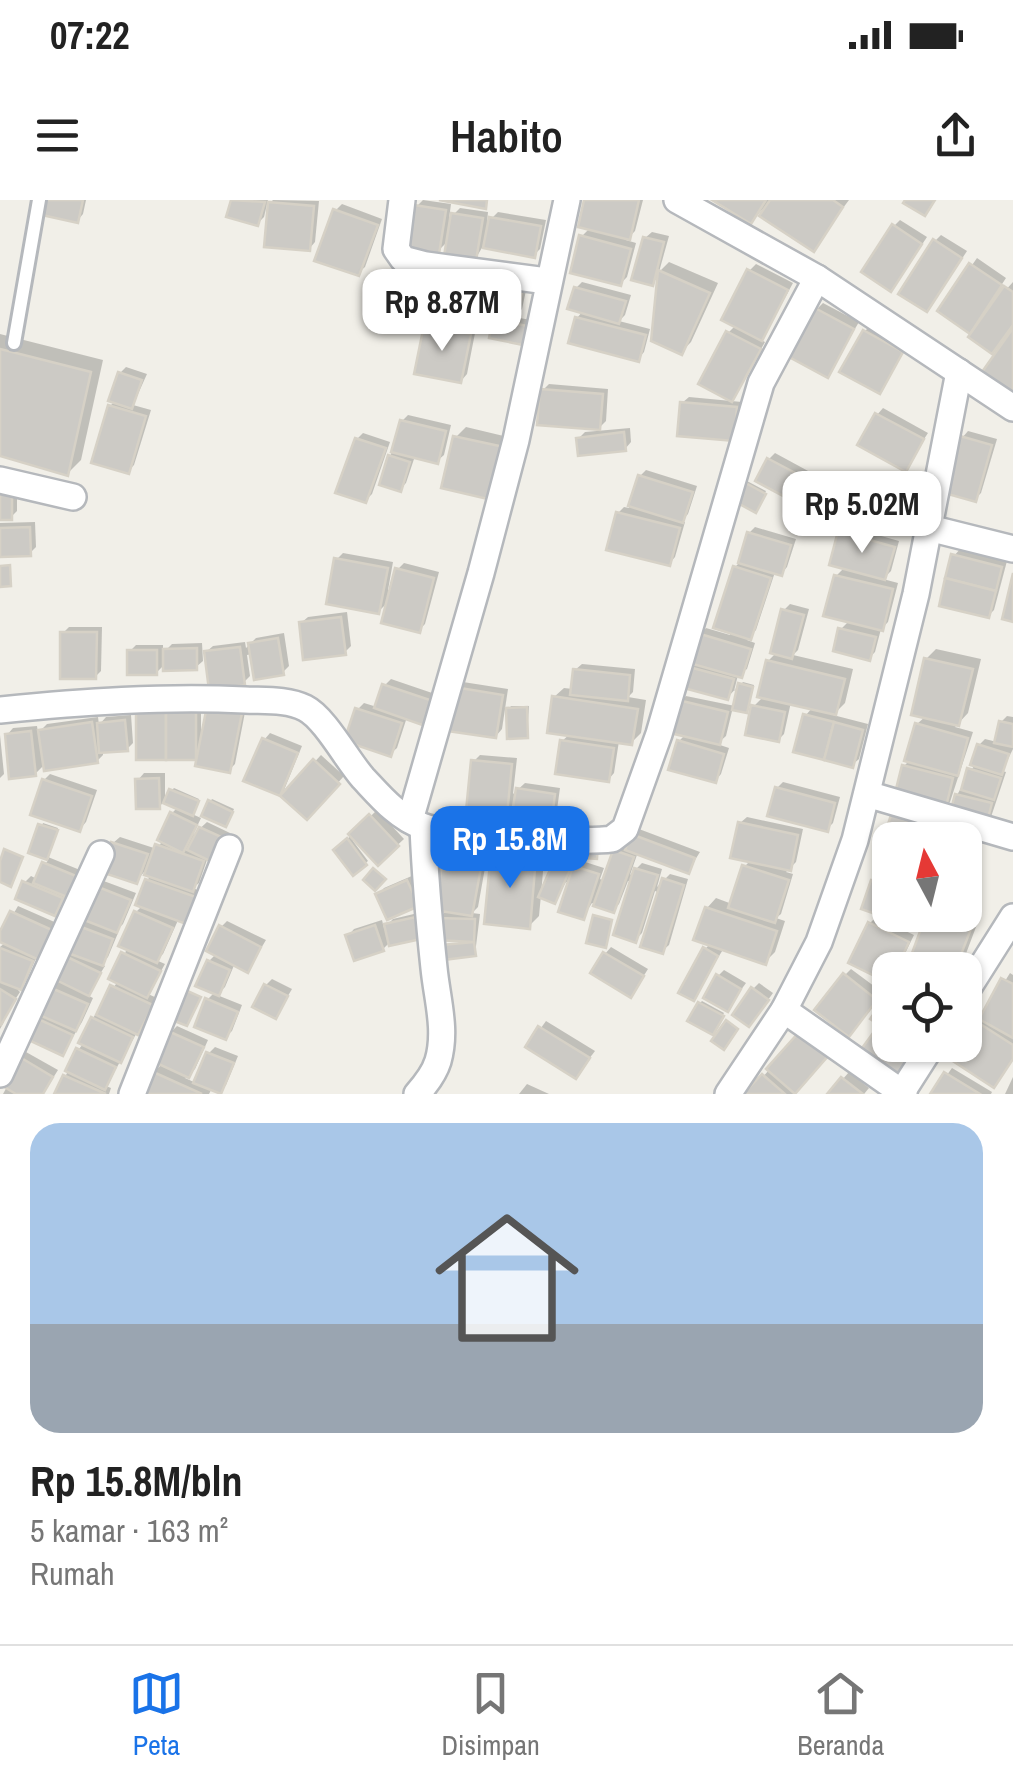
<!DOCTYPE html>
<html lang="id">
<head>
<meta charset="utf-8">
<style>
  :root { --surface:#fff; --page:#f2f2f2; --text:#222; --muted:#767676; --line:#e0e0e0; --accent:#1a73e8 }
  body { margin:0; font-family:"Archivo Narrow",sans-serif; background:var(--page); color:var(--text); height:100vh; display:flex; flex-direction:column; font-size:38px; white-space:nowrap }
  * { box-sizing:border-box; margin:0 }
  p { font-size:32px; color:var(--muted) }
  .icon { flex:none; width:55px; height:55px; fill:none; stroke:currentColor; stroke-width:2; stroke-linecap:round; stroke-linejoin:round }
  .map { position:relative; height:894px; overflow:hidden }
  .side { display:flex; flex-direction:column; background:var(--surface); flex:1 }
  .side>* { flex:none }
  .needle { width:65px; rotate:353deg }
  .controls { position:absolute; left:872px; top:622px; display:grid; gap:20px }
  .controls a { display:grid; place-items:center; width:110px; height:110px; border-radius:20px; background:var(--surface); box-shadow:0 2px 8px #0004; font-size:50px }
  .price { position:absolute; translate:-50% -85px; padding:0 22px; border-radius:20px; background:#fff; color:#222; font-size:32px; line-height:65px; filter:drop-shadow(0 2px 5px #0008) }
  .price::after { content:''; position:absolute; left:50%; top:60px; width:30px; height:22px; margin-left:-15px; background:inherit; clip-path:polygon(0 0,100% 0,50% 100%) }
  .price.on { background:var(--accent); color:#fff }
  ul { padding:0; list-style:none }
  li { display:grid; align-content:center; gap:20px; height:530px; padding:0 30px }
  li span { display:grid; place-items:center; height:310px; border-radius:30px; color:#555 }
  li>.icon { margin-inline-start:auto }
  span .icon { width:180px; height:180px; fill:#fffc; stroke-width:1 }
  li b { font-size:42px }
  .status { display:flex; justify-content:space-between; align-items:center; height:70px; padding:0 50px; background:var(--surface); direction:ltr }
  .status svg { height:28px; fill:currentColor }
  header { display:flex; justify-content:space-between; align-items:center; height:130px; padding:0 30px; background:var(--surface); font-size:45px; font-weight:600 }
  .menu { display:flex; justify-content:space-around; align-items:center; height:140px; border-top:2px solid var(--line); background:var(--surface); font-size:28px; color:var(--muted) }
  .menu a { display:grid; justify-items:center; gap:5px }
  .menu .on { color:var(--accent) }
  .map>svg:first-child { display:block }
</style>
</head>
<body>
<div class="status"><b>07:22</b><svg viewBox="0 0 49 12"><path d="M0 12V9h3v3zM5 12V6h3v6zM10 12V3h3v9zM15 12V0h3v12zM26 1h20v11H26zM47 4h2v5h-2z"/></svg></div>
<header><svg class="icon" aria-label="menu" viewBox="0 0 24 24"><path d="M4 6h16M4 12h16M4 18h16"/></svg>Habito<svg class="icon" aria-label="share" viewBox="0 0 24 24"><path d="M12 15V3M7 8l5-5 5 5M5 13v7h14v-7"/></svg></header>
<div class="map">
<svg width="1013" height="894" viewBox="0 0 1013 894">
  <rect width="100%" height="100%" fill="#f1efe8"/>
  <g fill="#0003">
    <polygon points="48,0 86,0 83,14 77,21"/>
    <polygon points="234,0 268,0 264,17 258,23 230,15"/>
    <polygon points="273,0 319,1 315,42 309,49 270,3"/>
    <polygon points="423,0 451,4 449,19 460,8 488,12 487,23 498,12 546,20 540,49 534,55 483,46 476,58 449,40 438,51 416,7"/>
    <polygon points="587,0 643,0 635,31 626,40 636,43 627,77 621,83 581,37 590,28"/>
    <polygon points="717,0 849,0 813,48 767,5 751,21"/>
    <polygon points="342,4 382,19 365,67 358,73 335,11"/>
    <polygon points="900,20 927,37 897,82 894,26"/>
    <polygon points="652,32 669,36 659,72 669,62 718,83 691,142 681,152 660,75 652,83 645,38"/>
    <polygon points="941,35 967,51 933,103 935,41"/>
    <polygon points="977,58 1006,78 991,101 994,103 1013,82 1013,124 974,133 940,111"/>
    <polygon points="756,64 793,83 767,131 759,139 765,142 732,199 728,133 736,125 750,70"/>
    <polygon points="459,74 452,115 444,123 476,128 467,174 461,181 426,127 433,119 416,116"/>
    <polygon points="528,81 522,109 514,117 531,120 528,136 522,142 495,120"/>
    <polygon points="582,82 631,95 625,115 619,121 650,129 644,152 638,159 577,118 583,111 576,88"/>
    <polygon points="823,103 859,122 828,174 817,109"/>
    <polygon points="871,125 908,146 879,191 865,131"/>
    <polygon points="0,134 103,160 81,260 68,273 0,253"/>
    <polygon points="126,167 147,174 133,205 151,210 134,265 128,271 110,206 115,201 120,173"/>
    <polygon points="549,184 608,189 606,221 599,228 543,190"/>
    <polygon points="689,197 742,202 739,232 682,203"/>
    <polygon points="883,208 928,233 905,268 877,215"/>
    <polygon points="408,215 451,225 444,255 437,261 415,256 406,283 400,289 390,257 402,221"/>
    <polygon points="466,227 512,238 491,297 456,237"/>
    <polygon points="630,228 631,242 625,249 579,238 585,232"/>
    <polygon points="968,231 997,239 981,293 975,299 962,238"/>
    <polygon points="363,233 390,242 372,294 365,301 357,239"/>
    <polygon points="775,253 821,278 804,304 769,259"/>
    <polygon points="646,270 697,286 688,314 681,321 685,322 675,357 669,364 618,313 624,307 629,308 640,276"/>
    <polygon points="747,281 766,291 758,307 744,283"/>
    <polygon points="0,288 17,288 17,311 11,317 0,317"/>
    <polygon points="35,322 36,347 30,353 0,354 0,323"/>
    <polygon points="846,326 899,341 891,371 883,379 898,383 888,422 881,429 875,452 869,458 841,429 850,420 836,376 845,367 840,332"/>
    <polygon points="755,327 796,339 787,367 781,374 775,372 756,430 747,440 755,443 747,469 738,475 734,491 743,482 754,485 748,508 746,511 733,507 726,536 717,544 729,548 721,574 715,581 679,541 686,534 680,502 686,496 735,506 740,484 728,497 692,468 697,463 700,435 706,428 730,435 735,367 741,361 749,333"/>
    <polygon points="960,349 1007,361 994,410 988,416 954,356"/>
    <polygon points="343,353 393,362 388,390 392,391 398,369 404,363 439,372 425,424 419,430 389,401 378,412 337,359"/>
    <polygon points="790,404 809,409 798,450 793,455 853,469 845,503 833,515 868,524 859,559 852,565 805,516 813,507 791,502 784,534 778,540 754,506 764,496 768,461 777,452 783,411"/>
    <polygon points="347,412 351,446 345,452 301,423 308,417"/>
    <polygon points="69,427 102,427 101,471 95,477 63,433"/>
    <polygon points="284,433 289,466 283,472 252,454 247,455 250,476 244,482 206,452 213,446 245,442 246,448 256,438"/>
    <polygon points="202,443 203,461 196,467 166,463 156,473 130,451 136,445 163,445 163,453 172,444"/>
    <polygon points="936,449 981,459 968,513 955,527 973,532 950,602 944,608 904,566 910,560 917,524 926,516 926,459"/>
    <polygon points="582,464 635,469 633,492 628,497 646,500 641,533 631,543 619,541 614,573 608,580 562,541 570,534 554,497 564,488 573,489 575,470"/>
    <polygon points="391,479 438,495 430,517 407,517 397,548 390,554 358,509 364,503 377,507 385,485"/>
    <polygon points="463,482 508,489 502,529 496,536 450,529"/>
    <polygon points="144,501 201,501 201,535 209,508 246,507 235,564 229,570 201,552 195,558"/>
    <polygon points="511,506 529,506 527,536 509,509"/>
    <polygon points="131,515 133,543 127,549 103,550 103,555 97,561 45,564 35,574 7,535 13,528 37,526 38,533 47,524 98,517 99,525 106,517"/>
    <polygon points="1007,516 1013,517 1013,549 1002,571 1006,572 991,617 985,624 957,595 975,564 979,545 985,539 997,542 1001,522"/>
    <polygon points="270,533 302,546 282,595 247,579 264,540"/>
    <polygon points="0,535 4,574 0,578"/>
    <polygon points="321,555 344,576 307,617 283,596"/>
    <polygon points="480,555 517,558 513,594 525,583 560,588 556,617 550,623 517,601 506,612 474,561"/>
    <polygon points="144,573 165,573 165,602 159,606 138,580"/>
    <polygon points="50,574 97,590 86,622 80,629 44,580"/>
    <polygon points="783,582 840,597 833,623 827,629 777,588"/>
    <polygon points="174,588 199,599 192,614 201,618 193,635 207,622 230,633 220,654 208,657 199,683 193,688 200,691 192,715 179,718 163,754 156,760 165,764 148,794 157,798 106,886 111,888 109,894 57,894 78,850 84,843 93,818 118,781 136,712 143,705 147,680 152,675 144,672 136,682 113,643 120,637 157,649 163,640 172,613 178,607 171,591"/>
    <polygon points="212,599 234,609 228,622 210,602"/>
    <polygon points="377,610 404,639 378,663 356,639 353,641 368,661 353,672 336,650"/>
    <polygon points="899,611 931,621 924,640 891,640 893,637 893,617"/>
    <polygon points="747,617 803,629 796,662 786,672 793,674 781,714 776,718 785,721 775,752 765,762 724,748 693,798 705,749 710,744 707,708 716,698 732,704 744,667 751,660 740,623"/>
    <polygon points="43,623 58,628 48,657 80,670 55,714 24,683 31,676 37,679 49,658 31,652"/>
    <polygon points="639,629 700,652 688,671 638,652 630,675 642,663 662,669 657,687 670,674 688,679 669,745 662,751 660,693 655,691 642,733 635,740 632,682 628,681 619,704 613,710 592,703 583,717 570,683 566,682 555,701 541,695 539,716 529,726 494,654 503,644 545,648 541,695 562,654 602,650 596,656 569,657 576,659 571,671 582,661 604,668 600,679 604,681 615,651 621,645 628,647"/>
    <polygon points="453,645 488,651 478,707 472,713 480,714 475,754 444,746 462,742 462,739 438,719 447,710 447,651"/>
    <polygon points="414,675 418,704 378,695 384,688"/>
    <polygon points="880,675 890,679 890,715 922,715 914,725 865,707 874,681"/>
    <polygon points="101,680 136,693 123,724 115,732 118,733 108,757 101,764 105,766 87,795 93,798 82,822 63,853 27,837 51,788 60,779 56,777"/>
    <polygon points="965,705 982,711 961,767 932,770 929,715 965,715"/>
    <polygon points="18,706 59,724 37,756 26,781 18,790 20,792 1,821 4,822 0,829 0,747 6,742 0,737"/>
    <polygon points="422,712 426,730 389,743 383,749 348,736 354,729 382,720 384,728 393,719"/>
    <polygon points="876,717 914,735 897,770 890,770 889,780 870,723"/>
    <polygon points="227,721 266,740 248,770 235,763 225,787 217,795 242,805 232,831 225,837 207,800 215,792 209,761 216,754 221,727"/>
    <polygon points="611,747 648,769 636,788 605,754"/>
    <polygon points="851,769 882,792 855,827 845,775"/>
    <polygon points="724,770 746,783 727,809 718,776"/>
    <polygon points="1010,773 1013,775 1013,858 960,845 965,845 965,838 984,815"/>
    <polygon points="272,779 292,789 276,816 266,785"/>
    <polygon points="759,783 773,793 755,818 753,789"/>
    <polygon points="890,795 890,845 925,845 907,876 878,830 883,825"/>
    <polygon points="702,801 724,813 714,830 700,803"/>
    <polygon points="546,821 595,851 576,876 528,846"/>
    <polygon points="177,826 208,840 195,869 185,878 196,883 209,853 215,847 238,856 226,885 220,891 212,888 209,894 144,894 153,873 163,863 171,832"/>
    <polygon points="26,852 58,870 43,894 3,894"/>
    <polygon points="952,868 992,892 991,894 933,894"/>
    <polygon points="770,869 795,892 793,894 747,894"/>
    <polygon points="849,872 869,888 864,894 830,894"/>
    <polygon points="1013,877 1013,894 1005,894"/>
    <polygon points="527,884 549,894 519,894"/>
  </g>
  <g fill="#cccac5" stroke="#d6d1c6" stroke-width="2.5">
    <polygon points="46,0 83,0 78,23 42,15"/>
    <polygon points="231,0 265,2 258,26 226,17"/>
    <polygon points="439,0 487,0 486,9"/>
    <polygon points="584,0 639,0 630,40 578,27"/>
    <polygon points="712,0 766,0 751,24"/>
    <polygon points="770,0 833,0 843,7 814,52 759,16"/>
    <polygon points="905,0 935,0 925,16 903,3"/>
    <polygon points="268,2 314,6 310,51 264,47"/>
    <polygon points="414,5 446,10 439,54 408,49"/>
    <polygon points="333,9 378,25 359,76 314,61"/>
    <polygon points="451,13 483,18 476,61 444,56"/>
    <polygon points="489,17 541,26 535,58 483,48"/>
    <polygon points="892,24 922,44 891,92 861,72"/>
    <polygon points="579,35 631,49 621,86 570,73"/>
    <polygon points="643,37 664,42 653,86 631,80"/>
    <polygon points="933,39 962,58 927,112 898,94"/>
    <polygon points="969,63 1002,85 970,134 937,111"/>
    <polygon points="747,69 788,90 762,141 721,120"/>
    <polygon points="658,70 710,93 682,155 651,141"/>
    <polygon points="421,74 455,80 446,124 413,118"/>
    <polygon points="473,78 523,87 517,118 467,108"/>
    <polygon points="1004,86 1013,92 1013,125 992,154 968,137"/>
    <polygon points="574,87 626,101 619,124 567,109"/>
    <polygon points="398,89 413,92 407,120 392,117"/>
    <polygon points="815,108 854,129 828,178 789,157"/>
    <polygon points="575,117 646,135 639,162 568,143"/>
    <polygon points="493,119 527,126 523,145 489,138"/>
    <polygon points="424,125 471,134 461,183 414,174"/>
    <polygon points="1013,128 1013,193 982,172"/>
    <polygon points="863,130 903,152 880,194 839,172"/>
    <polygon points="726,131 761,149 732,202 698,184"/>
    <polygon points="0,149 91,172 68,276 0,256"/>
    <polygon points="118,172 142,180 132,209 108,201"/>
    <polygon points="540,189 603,194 600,230 537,225"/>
    <polygon points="680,202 737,207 734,241 677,236"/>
    <polygon points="108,205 146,216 129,274 91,263"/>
    <polygon points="875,213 924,239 906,272 857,245"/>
    <polygon points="400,220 446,231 438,264 391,252"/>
    <polygon points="624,232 626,251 578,256 576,238"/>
    <polygon points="453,236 504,247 492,300 441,288"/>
    <polygon points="960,236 992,245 976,302 944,293"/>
    <polygon points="355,238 386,248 366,303 335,293"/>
    <polygon points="388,255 410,262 401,292 379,285"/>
    <polygon points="767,258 816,284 804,307 755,281"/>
    <polygon points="638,275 693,292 683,323 628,306"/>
    <polygon points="742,281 766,294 756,313 732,300"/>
    <rect x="0" y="293" width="12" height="27"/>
    <polygon points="616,312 680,328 670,366 606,350"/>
    <polygon points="30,327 31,356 0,357 0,328"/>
    <polygon points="838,331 895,347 885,380 829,365"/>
    <polygon points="747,332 791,345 782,376 738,363"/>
    <polygon points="951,354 1002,367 996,391 945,378"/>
    <polygon points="334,358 388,368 379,414 326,404"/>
    <polygon points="10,365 11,386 0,387 0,366"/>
    <polygon points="733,366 771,378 751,440 713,428"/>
    <polygon points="395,368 434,378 420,433 381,423"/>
    <polygon points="1013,373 1013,422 1002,419"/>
    <polygon points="834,375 893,389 883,431 823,416"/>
    <polygon points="945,378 996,391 989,418 939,406"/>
    <polygon points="781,409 804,415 792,459 770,453"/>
    <polygon points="341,417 346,455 303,460 299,422"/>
    <polygon points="838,428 876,437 870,461 833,451"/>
    <polygon points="60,432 97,432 96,479 60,479"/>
    <polygon points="697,433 751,449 742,478 689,463"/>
    <polygon points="278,438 284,475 254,480 248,443"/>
    <polygon points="240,447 245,485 209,490 204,451"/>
    <polygon points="197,448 197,470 163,471 163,449"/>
    <rect x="127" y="450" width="30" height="25"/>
    <polygon points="924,458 973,469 959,526 911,515"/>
    <polygon points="766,460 845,479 836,515 757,497"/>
    <polygon points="689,467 734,479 728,500 684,488"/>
    <polygon points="573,469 630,475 628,501 570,495"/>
    <polygon points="738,483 753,487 747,513 732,510"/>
    <polygon points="382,484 433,501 425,526 374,508"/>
    <polygon points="454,487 503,495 496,538 447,531"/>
    <polygon points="552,496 638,509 632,545 547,533"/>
    <polygon points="678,500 728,512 720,545 670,533"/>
    <polygon points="751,505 785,512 779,542 745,535"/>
    <rect x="136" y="506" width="30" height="54"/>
    <rect x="166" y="506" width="30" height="54"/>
    <polygon points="207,506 242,513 230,573 195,566"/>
    <polygon points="527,507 528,538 507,539 506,508"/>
    <polygon points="355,508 402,523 391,557 344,541"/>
    <polygon points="803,514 834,522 824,560 793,552"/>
    <polygon points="125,520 128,551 99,553 97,523"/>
    <polygon points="999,521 1013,524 1013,547 994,543"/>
    <polygon points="92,522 98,563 44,571 38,530"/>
    <polygon points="834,522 863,530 853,568 824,560"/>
    <polygon points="915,523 968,538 958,576 904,561"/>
    <polygon points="31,531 36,576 9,579 5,534"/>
    <polygon points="262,538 298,553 280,596 243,581"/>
    <polygon points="560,540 614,548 609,582 555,574"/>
    <polygon points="677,540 724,554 716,583 668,570"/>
    <polygon points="977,544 1009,554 1002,575 970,565"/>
    <polygon points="313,559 340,584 307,620 280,596"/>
    <polygon points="471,560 512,564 507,615 466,611"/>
    <polygon points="902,565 953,578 945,611 894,597"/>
    <polygon points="967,568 1001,578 994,600 961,590"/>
    <polygon points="159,578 160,609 136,609 135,579"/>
    <polygon points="42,579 92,596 80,632 30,615"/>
    <polygon points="775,587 835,603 828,632 767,616"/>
    <polygon points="516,588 555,594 551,626 511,620"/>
    <polygon points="169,589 199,601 193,616 163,603"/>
    <polygon points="955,594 992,603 986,626 949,617"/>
    <polygon points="208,600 233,612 226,627 201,616"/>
    <polygon points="170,612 197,625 183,653 157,640"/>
    <polygon points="369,614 399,646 378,666 348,634"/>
    <polygon points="891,615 926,627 922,640 894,640 884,636"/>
    <polygon points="738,622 798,635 791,671 730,658"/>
    <polygon points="38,624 58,630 47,660 28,653"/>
    <polygon points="936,624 964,631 962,640 932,640"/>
    <polygon points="199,627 226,639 214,663 187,650"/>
    <polygon points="631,634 695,658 689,674 625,650"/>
    <polygon points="347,638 367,665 353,676 333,650"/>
    <polygon points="555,640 598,642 597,659 554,656"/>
    <polygon points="111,642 148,654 137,684 101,672"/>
    <polygon points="884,643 890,645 890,670 877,666"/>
    <polygon points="155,644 204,661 193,692 144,675"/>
    <polygon points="4,649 23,657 11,687 0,682 0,661"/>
    <polygon points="445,650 483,657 472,716 434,710"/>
    <polygon points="613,650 634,657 614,713 593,706"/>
    <polygon points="491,653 536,657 530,729 484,724"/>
    <polygon points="555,658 572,665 555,704 538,697"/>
    <polygon points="42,662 76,676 67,697 33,683"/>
    <polygon points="742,665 789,680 775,723 728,708"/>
    <polygon points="573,666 599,674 584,720 558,712"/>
    <polygon points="373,668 386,679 375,691 363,680"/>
    <polygon points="634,668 658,675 636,743 613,735"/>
    <polygon points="662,678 684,685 663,754 640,747"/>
    <polygon points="145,679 196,697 186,724 135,705"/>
    <polygon points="407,680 419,706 387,720 375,694"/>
    <polygon points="871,680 890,686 890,715 919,715 915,728 861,709"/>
    <polygon points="22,681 63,698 55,716 15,699"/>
    <polygon points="93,685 131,700 117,733 79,718"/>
    <polygon points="705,707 777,731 766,765 693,740"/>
    <polygon points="10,711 54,731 41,761 0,742 0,731"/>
    <polygon points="134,711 173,728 157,763 118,746"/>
    <polygon points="593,715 612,720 606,748 586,743"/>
    <polygon points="926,715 958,715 974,721 955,770 925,770 908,764"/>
    <polygon points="416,717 421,739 389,746 384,724"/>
    <polygon points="436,718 475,719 474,742 435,740"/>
    <polygon points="868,722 909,742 896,770 890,770 889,783 848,763"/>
    <polygon points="76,725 113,739 103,766 65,752"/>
    <polygon points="219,725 261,747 248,773 206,751"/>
    <polygon points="375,725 384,751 354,761 345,735"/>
    <polygon points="474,742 476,756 443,760 442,745"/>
    <polygon points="703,747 718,756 694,801 678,793"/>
    <polygon points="0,748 33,761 21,790 0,782"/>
    <polygon points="121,752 161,771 147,798 108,779"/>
    <polygon points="603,752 644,776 631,798 590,773"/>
    <polygon points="63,755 101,773 89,796 52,778"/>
    <polygon points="207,760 230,770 219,796 195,786"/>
    <polygon points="843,773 877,800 849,837 814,810"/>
    <polygon points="716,774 741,789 728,812 703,798"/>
    <polygon points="1001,778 1013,784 1013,838 979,819"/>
    <polygon points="264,784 288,796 276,819 252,807"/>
    <polygon points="110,785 153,805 138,835 96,815"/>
    <polygon points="49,787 88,804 76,831 37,814"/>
    <polygon points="751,787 769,800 749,827 732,815"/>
    <polygon points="0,789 16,799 1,825 0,825"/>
    <polygon points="183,789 201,797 187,826 169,819"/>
    <polygon points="890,791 890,832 870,819"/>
    <polygon points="205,798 238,812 226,840 194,827"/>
    <polygon points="698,802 724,816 713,835 687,821"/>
    <polygon points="34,817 73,835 63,856 24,838"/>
    <polygon points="91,817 133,837 121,863 78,843"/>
    <polygon points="726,820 738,829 724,850 711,841"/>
    <polygon points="974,820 1013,845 1013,859 994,888 948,858 957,845 965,845 965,833"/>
    <polygon points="538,826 590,858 576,879 525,847"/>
    <polygon points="876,829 890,838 890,845 901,845 919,856 902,885 857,855"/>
    <polygon points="168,831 204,847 189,878 154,862"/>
    <polygon points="800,831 828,856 795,894 766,869"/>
    <polygon points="76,848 116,867 105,890 65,871"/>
    <polygon points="206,852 234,863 221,894 193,883"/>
    <polygon points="18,856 53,877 43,894 16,894 1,885"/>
    <polygon points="151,871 202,894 141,894"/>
    <polygon points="944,872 980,894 930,894"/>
    <polygon points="762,874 785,894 743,894"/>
    <polygon points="63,875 106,894 54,894"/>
    <polygon points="841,877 863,894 827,894"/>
  </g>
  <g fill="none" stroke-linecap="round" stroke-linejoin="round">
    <g stroke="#b5b8bc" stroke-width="18">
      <polyline id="service" points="14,143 39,0"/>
    </g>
    <g stroke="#b5b8bc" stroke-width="30">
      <g id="minor">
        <polyline points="402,0 396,49 403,59 426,65 547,81"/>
        <polyline points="677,0 817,78 1013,208"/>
        <polyline points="0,280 73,297"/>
        <polyline points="929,328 1013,349"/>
        <path d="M0 510C81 502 163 496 245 500 264 501 287 499 305 508 325 518 347 560 363 578 380 596 397 617 422 626 447 636 584 643 612 639L625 629 659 534 761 183 817 78"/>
        <polyline points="867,594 1013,637"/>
        <polyline points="410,620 481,373 516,240 567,0"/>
        <polyline points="965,793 1013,717"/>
        <polyline points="784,810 904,894"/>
        <polyline points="0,874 101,654"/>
        <polyline points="902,892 932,845"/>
        <polyline points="132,894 229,648"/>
        <path d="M417 894C426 884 434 874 438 861 447 830 437 799 434 768 429 721 425 674 423 627"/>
        <polyline points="728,894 784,810 819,742 855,640 916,394 959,172"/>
      </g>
    </g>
    <use href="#service" stroke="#fff" stroke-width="12"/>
    <use href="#minor" stroke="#fff" stroke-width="25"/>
  </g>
</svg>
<div class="controls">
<a><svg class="needle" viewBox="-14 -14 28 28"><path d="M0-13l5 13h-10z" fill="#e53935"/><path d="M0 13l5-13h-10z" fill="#767676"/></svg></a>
<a><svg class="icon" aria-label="locate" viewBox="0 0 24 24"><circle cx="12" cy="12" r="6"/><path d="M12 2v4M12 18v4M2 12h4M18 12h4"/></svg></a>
</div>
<b class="price" style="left:442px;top:154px">Rp 8.87M</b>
<b class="price" style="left:862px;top:356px">Rp 5.02M</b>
<b class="price on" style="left:510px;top:691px">Rp 15.8M</b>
</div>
<section class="side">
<ul>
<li><span style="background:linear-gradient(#a9c7e8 65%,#9aa5b1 0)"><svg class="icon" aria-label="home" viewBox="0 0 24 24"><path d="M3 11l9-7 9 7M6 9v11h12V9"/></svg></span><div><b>Rp 15.8M/bln</b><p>5 kamar · 163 m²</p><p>Rumah</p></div></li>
</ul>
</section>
<nav class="menu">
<a class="on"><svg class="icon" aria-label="map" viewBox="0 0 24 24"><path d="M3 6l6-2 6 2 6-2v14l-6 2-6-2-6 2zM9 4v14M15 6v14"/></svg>Peta</a>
<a><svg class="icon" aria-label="saved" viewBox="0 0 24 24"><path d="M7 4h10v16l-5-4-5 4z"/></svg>Disimpan</a>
<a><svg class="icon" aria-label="home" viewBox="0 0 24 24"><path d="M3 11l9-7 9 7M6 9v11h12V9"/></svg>Beranda</a>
</nav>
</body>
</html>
